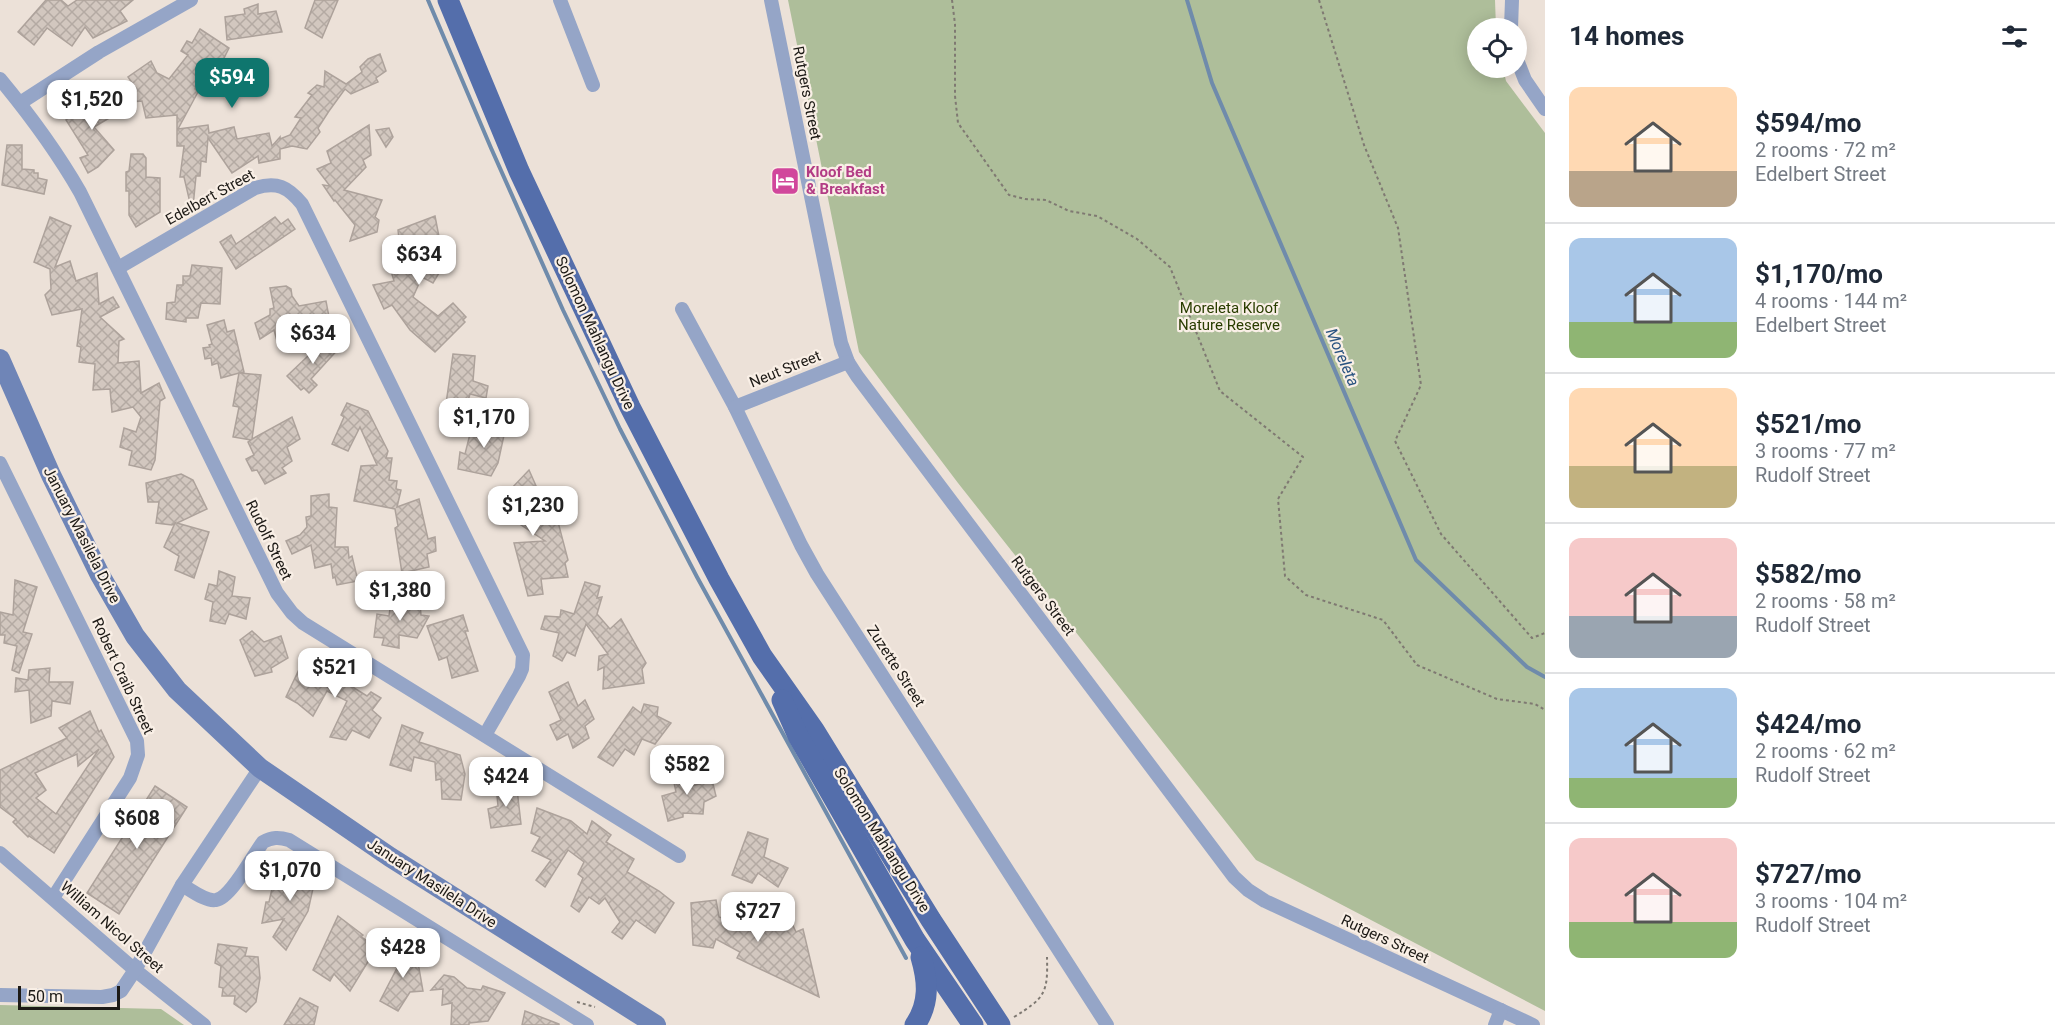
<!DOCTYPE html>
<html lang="en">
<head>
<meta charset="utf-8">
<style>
  :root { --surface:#fff; --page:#f2f2f3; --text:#1f2937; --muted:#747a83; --line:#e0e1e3; --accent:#0f766e }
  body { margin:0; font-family:Roboto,sans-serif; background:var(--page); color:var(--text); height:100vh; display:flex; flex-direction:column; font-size:22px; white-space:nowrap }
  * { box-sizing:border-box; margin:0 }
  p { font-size:20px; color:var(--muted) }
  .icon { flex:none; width:33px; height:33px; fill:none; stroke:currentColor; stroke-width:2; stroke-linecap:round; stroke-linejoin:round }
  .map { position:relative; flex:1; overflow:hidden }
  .details { display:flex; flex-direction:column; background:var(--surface); width:510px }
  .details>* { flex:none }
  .fabs { position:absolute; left:1467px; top:18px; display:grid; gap:12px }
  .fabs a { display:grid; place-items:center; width:60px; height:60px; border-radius:50%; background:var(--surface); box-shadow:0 3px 15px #0003; font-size:30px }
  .scale { position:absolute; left:18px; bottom:15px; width:102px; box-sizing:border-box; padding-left:6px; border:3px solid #1d1a16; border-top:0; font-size:16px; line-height:21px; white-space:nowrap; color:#1d1a16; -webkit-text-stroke:4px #f9efe6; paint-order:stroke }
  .price { position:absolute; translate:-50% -51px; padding:0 14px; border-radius:12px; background:#fff; color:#222; font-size:20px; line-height:39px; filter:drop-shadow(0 2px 3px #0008) }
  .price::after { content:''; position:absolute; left:50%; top:36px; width:18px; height:14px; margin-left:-9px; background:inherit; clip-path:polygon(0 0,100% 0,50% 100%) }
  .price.selected { background:var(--accent); color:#fff }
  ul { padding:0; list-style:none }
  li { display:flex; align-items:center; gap:18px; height:150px; padding:0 24px }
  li+li { border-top:2px solid var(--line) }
  li span { display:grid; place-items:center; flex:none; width:168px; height:120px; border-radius:12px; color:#555 }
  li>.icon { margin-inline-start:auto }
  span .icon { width:72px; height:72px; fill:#fffc; stroke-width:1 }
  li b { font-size:26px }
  h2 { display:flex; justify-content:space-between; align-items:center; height:72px; padding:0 24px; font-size:26px }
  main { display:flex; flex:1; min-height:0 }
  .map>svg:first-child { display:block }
</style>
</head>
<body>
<main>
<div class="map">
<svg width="1545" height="1025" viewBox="0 0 1545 1025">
  <defs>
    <pattern id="building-cross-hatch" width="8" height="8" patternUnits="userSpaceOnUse" patternTransform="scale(1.5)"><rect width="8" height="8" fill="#d2c7bf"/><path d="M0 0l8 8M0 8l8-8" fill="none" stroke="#b4aaa3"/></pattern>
  </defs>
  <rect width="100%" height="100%" fill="#ece1d8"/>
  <g fill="#aebe9a">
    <polygon points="788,0 1495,0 1496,28 1478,28 1478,68 1503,68 1506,81 1545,133 1545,1011 1256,860 958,483 859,352"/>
    <polygon points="0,1005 161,1009 184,1025 0,1025"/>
  </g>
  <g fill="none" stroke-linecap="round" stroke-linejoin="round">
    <g stroke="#6f8bab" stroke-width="4">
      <polyline points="428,0 491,148 563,310 620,429 697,577 906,958"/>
      <polyline points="1187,0 1212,83 1416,560 1527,667 1545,677"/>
    </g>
  </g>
  <g fill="url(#building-cross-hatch)" stroke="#ada29b" stroke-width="1.5" fill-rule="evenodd">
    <polygon points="46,0 61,0 68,6 77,0 133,0 120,11 127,21 93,38 85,27 72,46 47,28 34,45 18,32"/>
    <polygon points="315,0 338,0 322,38 305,28"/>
    <polygon points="258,4 258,14 276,11 282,32 227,40 225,17 245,14 244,9"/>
    <polygon points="200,29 229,48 224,58 210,74 205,72 195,89 198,92 178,129 208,125 209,133 234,127 237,139 269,133 272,146 280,137 280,139 290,135 301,118 295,117 312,95 308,93 317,85 324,87 325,71 346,84 362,72 360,67 368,59 380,54 386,71 376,78 378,82 351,94 345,89 329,111 318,128 320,132 307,149 292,146 280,149 280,159 259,163 258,156 232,173 208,138 206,162 201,161 200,176 196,176 193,207 191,207 184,177 180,177 184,146 177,146 177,115 146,118 142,101 131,102 129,89 135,87 128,77 151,61 157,73 169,79 188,55 181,51 187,41 192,43"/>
    <polygon points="101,93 116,114 94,127 114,150 98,167 88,173 80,158 88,155 66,120"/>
    <polygon points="369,125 371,155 363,160 366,167 344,190 382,200 375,217 379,220 377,232 350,241 355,225 335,200 334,201 323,185 330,186 317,169 331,163 327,151"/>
    <polygon points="389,128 393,137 386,147 376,130"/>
    <polygon points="7,145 22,145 22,169 34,170 34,173 38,173 38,178 47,180 44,194 2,185"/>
    <polygon points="131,154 143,154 146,158 146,177 160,178 160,212 136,227 129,215 129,191 126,191 126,172 129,171"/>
    <polygon points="435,216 440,242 428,264 442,268 433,283 422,277 413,297 438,316 453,303 466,317 463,320 465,322 435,352 410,330 392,305 384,309 373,285 394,281 391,271 401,257 398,230"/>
    <polygon points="50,217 71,226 55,267 70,261 76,281 97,273 99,304 113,297 119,307 100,317 124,339 119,341 118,363 139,361 141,393 159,383 165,398 160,401 155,460 151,470 129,465 132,451 120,447 124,428 136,432 141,417 133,407 112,412 110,389 93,390 95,364 79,362 81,347 77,346 82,309 52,315 45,295 51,289 50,269 34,262"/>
    <polygon points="275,217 281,224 288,219 295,229 236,269 220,242 231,235 236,244"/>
    <polygon points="192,265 222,268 220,304 201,303 198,318 186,318 186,322 166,319 167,303 175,302 177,285 183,285 183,276 190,276"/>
    <polygon points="286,286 291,289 292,296 299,306 326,301 330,322 316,324 320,328 298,329 300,338 277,341 274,330 260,339 255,323 270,315 270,309 274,308 270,288"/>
    <polygon points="224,320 227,332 234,330 244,372 240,373 261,375 252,439 292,417 300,439 287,447 292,461 282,468 286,473 265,484 257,470 252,471 246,459 254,455 248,442 251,440 233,437 239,407 233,406 239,373 221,378 218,363 212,365 211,358 205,359 203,348 210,347 209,345 212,344 207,325"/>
    <polygon points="329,336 341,346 311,379 317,385 309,393 304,388 301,390 287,376"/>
    <polygon points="453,354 475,356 473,381 488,386 486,398 470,394 464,415 445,411"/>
    <polygon points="347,403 368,411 388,451 386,458 392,458 389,480 397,481 396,489 401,490 397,507 419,499 428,539 435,537 436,551 427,554 429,567 402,573 395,528 398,526 395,509 354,501 361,466 377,465 360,427 348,451 332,444 344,417 341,415"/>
    <polygon points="486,417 501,421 502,426 506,426 498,463 491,476 458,469 460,452 465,454 470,434 481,439"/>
    <polygon points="529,470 537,488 521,506 537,522 557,518 568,560 565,563 568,577 541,579 543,594 528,596 514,543 545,541 512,519 502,522 491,511 498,498 496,494 501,487 510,490"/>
    <polygon points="181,474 193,480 207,509 177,523 209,532 194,578 175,570 179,556 164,547 175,523 172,525 156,523 159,502 148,502 146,483"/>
    <polygon points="329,494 329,507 337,508 335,547 348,547 349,558 352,556 358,581 337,585 335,577 333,578 331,564 315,568 311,545 292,554 286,541 300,535 307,527 306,517 311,516 311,496"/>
    <polygon points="219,571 235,577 232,596 250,598 246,619 229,614 225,624 210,621 213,602 205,599 209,584 217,586"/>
    <polygon points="15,580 37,587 23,632 32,634 19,673 12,670 17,646 4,643 5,635 0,635 0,612 13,615"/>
    <polygon points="585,582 600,586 597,598 602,597 597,614 610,629 621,619 646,663 642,669 644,683 603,689 604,667 598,670 599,656 608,654 586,624 575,656 567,652 562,661 553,656 559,633 541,629 545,616 560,617 561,610 574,614"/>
    <polygon points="392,594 407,594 405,604 420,604 421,615 429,616 417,638 399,635 399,648 382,645 384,638 374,637 377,614 389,616"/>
    <polygon points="463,615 468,631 465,631 478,671 452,678 447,657 439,660 427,626"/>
    <polygon points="252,631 264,642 281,636 288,658 271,668 272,672 255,676 240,640"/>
    <polygon points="303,661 320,672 329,662 344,666 338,678 367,696 371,692 381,698 372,710 381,718 369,738 352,730 346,740 330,737 347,701 327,691 313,716 297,703 286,697"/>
    <polygon points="50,668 49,682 73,682 70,704 52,701 51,716 31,723 29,690 15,692 16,678 28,680 29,670"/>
    <polygon points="568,682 578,706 585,700 594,719 585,726 589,738 573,748 568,734 557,740 550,725 561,720 549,692"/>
    <polygon points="644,704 658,707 657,716 671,723 655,744 642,739 634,755 625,749 613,766 598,757 633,707 641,713"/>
    <path d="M90 711 99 732 101 730 114 757 54 853 29 836 28 837 13 822 16 819 0 807V770L67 738 59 728ZM99 749 56 814 36 798 46 790 35 773 77 754 78 766Z"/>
    <polygon points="402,725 423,733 419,742 460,755 465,774 461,800 442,799 441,779 436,780 435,762 414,757 411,771 390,765"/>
    <polygon points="687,767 692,786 712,780 716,796 704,802 703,814 683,813 683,817 668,821 662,796 676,792 672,773"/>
    <polygon points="519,782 517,789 521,824 491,828 488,809 498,806 497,796 504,795 501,787"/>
    <polygon points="155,786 187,807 119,914 87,893"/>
    <polygon points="537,808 571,821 587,834 592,821 611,835 606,842 634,859 627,872 659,891 674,903 655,933 636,920 622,939 612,932 620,922 605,898 599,904 589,897 579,912 571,906 583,878 578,874 584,862 568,850 545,887 536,880 551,860 532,851 540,837 531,833"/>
    <polygon points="748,832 768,839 764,857 788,868 778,887 758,873 752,883 732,875"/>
    <polygon points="285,864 302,864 300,868 308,870 307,875 316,875 308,911 286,950 273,937 284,919 262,923 266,902 269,902 274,880 284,883"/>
    <polygon points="716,900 719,917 750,927 757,909 779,918 787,913 796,932 803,929 819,997 737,958 740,952 716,939 713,948 693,945 691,903"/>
    <polygon points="338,916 363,935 361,937 377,947 350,991 334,974 330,981 313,970"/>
    <polygon points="218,944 247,948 245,956 258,957 260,978 256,1002 246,1012 234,1004 235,996 222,996 223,988 219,987 221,966 215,963"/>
    <polygon points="391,950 416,951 423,991 410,992 398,1011 380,1001 397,968"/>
    <polygon points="444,975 454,977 467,988 481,990 483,986 505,993 488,1021 469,1023 469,1025 451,1025 452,1003 442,1005 443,989 431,990"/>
    <polygon points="300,998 318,1007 314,1025 284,1025"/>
    <polygon points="525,1011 559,1024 559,1025 522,1025"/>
  </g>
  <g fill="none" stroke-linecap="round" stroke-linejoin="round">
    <g stroke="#7f7972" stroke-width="2" stroke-dasharray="3 3" stroke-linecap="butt">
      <polyline points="952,0 955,24 955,96 958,123 1009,195 1025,199 1046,200 1069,211 1097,216 1137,239 1170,267 1220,391 1303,457 1278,499 1285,576 1306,595 1383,620 1417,665 1497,699 1535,704 1545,710"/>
      <polyline points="1319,0 1364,145 1398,228 1421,385 1395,441 1441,534 1532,638 1545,633"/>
      <polyline points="577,1002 595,1007"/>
      <path d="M1014 1017C1045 998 1048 993 1047 957"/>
    </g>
    <g stroke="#95a5c7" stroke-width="14">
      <polyline points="560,0 593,85"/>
      <polyline points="771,0 841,343 848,362 857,376 1234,877 1248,890 1265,901 1533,1025"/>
      <polyline points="1511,28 1512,0"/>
      <polyline points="1516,57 1525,80 1545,109"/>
      <path d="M0 79C29 114 57 152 80 192L277 593 292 613 303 623 679 856"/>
      <polyline points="20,103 99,52 191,0"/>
      <path d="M118 268 255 188C277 181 288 187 302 204L523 655 522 669 519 676 485 735"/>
      <polyline points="682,309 735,407 801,545 817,574 1107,1025"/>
      <polyline points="735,407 848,362"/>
      <polyline points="0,463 137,741 138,755 130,778 53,898"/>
      <polyline points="0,853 135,970 204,1025"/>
      <path d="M182 885C191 890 206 902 216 900 231 898 253 855 263 842 272 837 279 837 289 840L587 1025"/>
      <polyline points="0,995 102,997 113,995 121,991 135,970 182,885 260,768"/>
      <polyline points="1495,1025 1501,1010"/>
    </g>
    <polyline stroke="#6f85b7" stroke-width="20" points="0,359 51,475 100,575 135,636 177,690 260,768 390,857 656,1025"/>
    <g stroke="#546eab" stroke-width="21">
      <polyline points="448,0 519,171 630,407 719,579 762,656 814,730 931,920 1000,1025"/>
      <polyline points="782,700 798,736 915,940 973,1025"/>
      <path d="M915 1025C930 1003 928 981 921 957"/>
    </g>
  </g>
  <defs>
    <g id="hotel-square" transform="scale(1.5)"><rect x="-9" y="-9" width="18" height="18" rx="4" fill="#d1479c" stroke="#f9efe6"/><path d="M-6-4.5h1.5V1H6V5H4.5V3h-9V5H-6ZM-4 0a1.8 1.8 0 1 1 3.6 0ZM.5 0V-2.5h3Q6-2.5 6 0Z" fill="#fff"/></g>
  </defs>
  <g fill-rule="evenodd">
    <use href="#hotel-square" x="785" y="181"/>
  </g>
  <g text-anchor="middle" stroke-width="4.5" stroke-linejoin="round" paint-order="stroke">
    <g font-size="15" fill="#1d1a16" stroke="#f9efe6">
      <text transform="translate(807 93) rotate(79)" y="5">Rutgers Street</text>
      <text transform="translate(210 197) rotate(-29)" y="5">Edelbert Street</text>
      <text transform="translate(595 333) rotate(65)" y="5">Solomon Mahlangu Drive</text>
      <text transform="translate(785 369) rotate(-22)" y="5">Neut Street</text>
      <text transform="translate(82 535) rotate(63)" y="5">January Masilela Drive</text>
      <text transform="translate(269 540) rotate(64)" y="5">Rudolf Street</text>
      <text transform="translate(1043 596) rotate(53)" y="5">Rutgers Street</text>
      <text transform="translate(896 666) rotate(57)" y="5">Zuzette Street</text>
      <text transform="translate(123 676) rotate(65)" y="5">Robert Craib Street</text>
      <text transform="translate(882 840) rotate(58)" y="5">Solomon Mahlangu Drive</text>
      <text transform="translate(432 883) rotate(33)" y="5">January Masilela Drive</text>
      <text transform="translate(112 927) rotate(41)" y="5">William Nicol Street</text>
      <text transform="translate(1385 939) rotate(25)" y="5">Rutgers Street</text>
    </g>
    <g font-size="15" font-weight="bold" fill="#b23c85" stroke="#f9efe6" text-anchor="start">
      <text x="806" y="177">Kloof Bed<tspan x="806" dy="17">&amp; Breakfast</tspan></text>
    </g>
    <g font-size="15" fill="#293d00" stroke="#f9efe6">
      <text x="1229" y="313">Moreleta Kloof<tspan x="1229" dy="17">Nature Reserve</tspan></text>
    </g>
    <g font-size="16" font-style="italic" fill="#295380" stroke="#f9efe6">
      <text transform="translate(1343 357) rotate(67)" y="6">Moreleta</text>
    </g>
  </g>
</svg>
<div class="fabs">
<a><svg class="icon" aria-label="locate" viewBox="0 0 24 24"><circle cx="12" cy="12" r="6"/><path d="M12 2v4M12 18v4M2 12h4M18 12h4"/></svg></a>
</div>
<div class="scale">50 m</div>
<b class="price selected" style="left:232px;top:109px">$594</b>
<b class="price" style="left:92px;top:131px">$1,520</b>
<b class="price" style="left:419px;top:286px">$634</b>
<b class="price" style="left:313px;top:365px">$634</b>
<b class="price" style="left:484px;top:449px">$1,170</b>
<b class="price" style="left:533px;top:537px">$1,230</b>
<b class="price" style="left:400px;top:622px">$1,380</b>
<b class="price" style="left:335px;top:699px">$521</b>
<b class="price" style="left:687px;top:796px">$582</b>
<b class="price" style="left:506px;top:808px">$424</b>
<b class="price" style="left:137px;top:850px">$608</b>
<b class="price" style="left:290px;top:902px">$1,070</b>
<b class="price" style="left:758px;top:943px">$727</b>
<b class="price" style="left:403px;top:979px">$428</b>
</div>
<section class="details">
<h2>14 homes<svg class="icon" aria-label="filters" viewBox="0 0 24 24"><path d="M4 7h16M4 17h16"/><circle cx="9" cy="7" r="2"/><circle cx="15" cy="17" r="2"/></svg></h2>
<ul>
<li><span style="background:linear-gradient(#ffd9b3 70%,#b9a48a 0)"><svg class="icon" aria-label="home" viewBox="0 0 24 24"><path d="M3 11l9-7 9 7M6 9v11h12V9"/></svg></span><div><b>$594/mo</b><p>2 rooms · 72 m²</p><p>Edelbert Street</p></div></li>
<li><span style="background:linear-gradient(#a9c7e8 70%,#8fb573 0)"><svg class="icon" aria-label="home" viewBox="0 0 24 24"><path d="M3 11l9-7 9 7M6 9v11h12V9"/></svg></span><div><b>$1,170/mo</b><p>4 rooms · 144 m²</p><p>Edelbert Street</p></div></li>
<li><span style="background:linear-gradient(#ffd9b3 65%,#c2b280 0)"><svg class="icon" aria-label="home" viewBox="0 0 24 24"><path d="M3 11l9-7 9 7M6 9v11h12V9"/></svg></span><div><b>$521/mo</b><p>3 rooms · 77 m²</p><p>Rudolf Street</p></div></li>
<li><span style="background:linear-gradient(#f6c9c9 65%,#9aa5b1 0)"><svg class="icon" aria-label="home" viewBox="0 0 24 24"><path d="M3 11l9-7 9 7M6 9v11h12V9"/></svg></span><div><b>$582/mo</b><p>2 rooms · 58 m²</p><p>Rudolf Street</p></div></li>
<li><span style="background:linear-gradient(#a9c7e8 75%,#8fb573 0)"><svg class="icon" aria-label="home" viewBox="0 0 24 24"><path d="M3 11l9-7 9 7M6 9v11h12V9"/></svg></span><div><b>$424/mo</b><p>2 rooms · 62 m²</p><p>Rudolf Street</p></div></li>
<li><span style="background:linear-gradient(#f6c9c9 70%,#8fb573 0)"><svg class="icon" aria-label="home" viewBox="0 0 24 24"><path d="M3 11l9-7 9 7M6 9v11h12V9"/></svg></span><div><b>$727/mo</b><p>3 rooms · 104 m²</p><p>Rudolf Street</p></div></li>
</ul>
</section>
</main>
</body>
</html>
